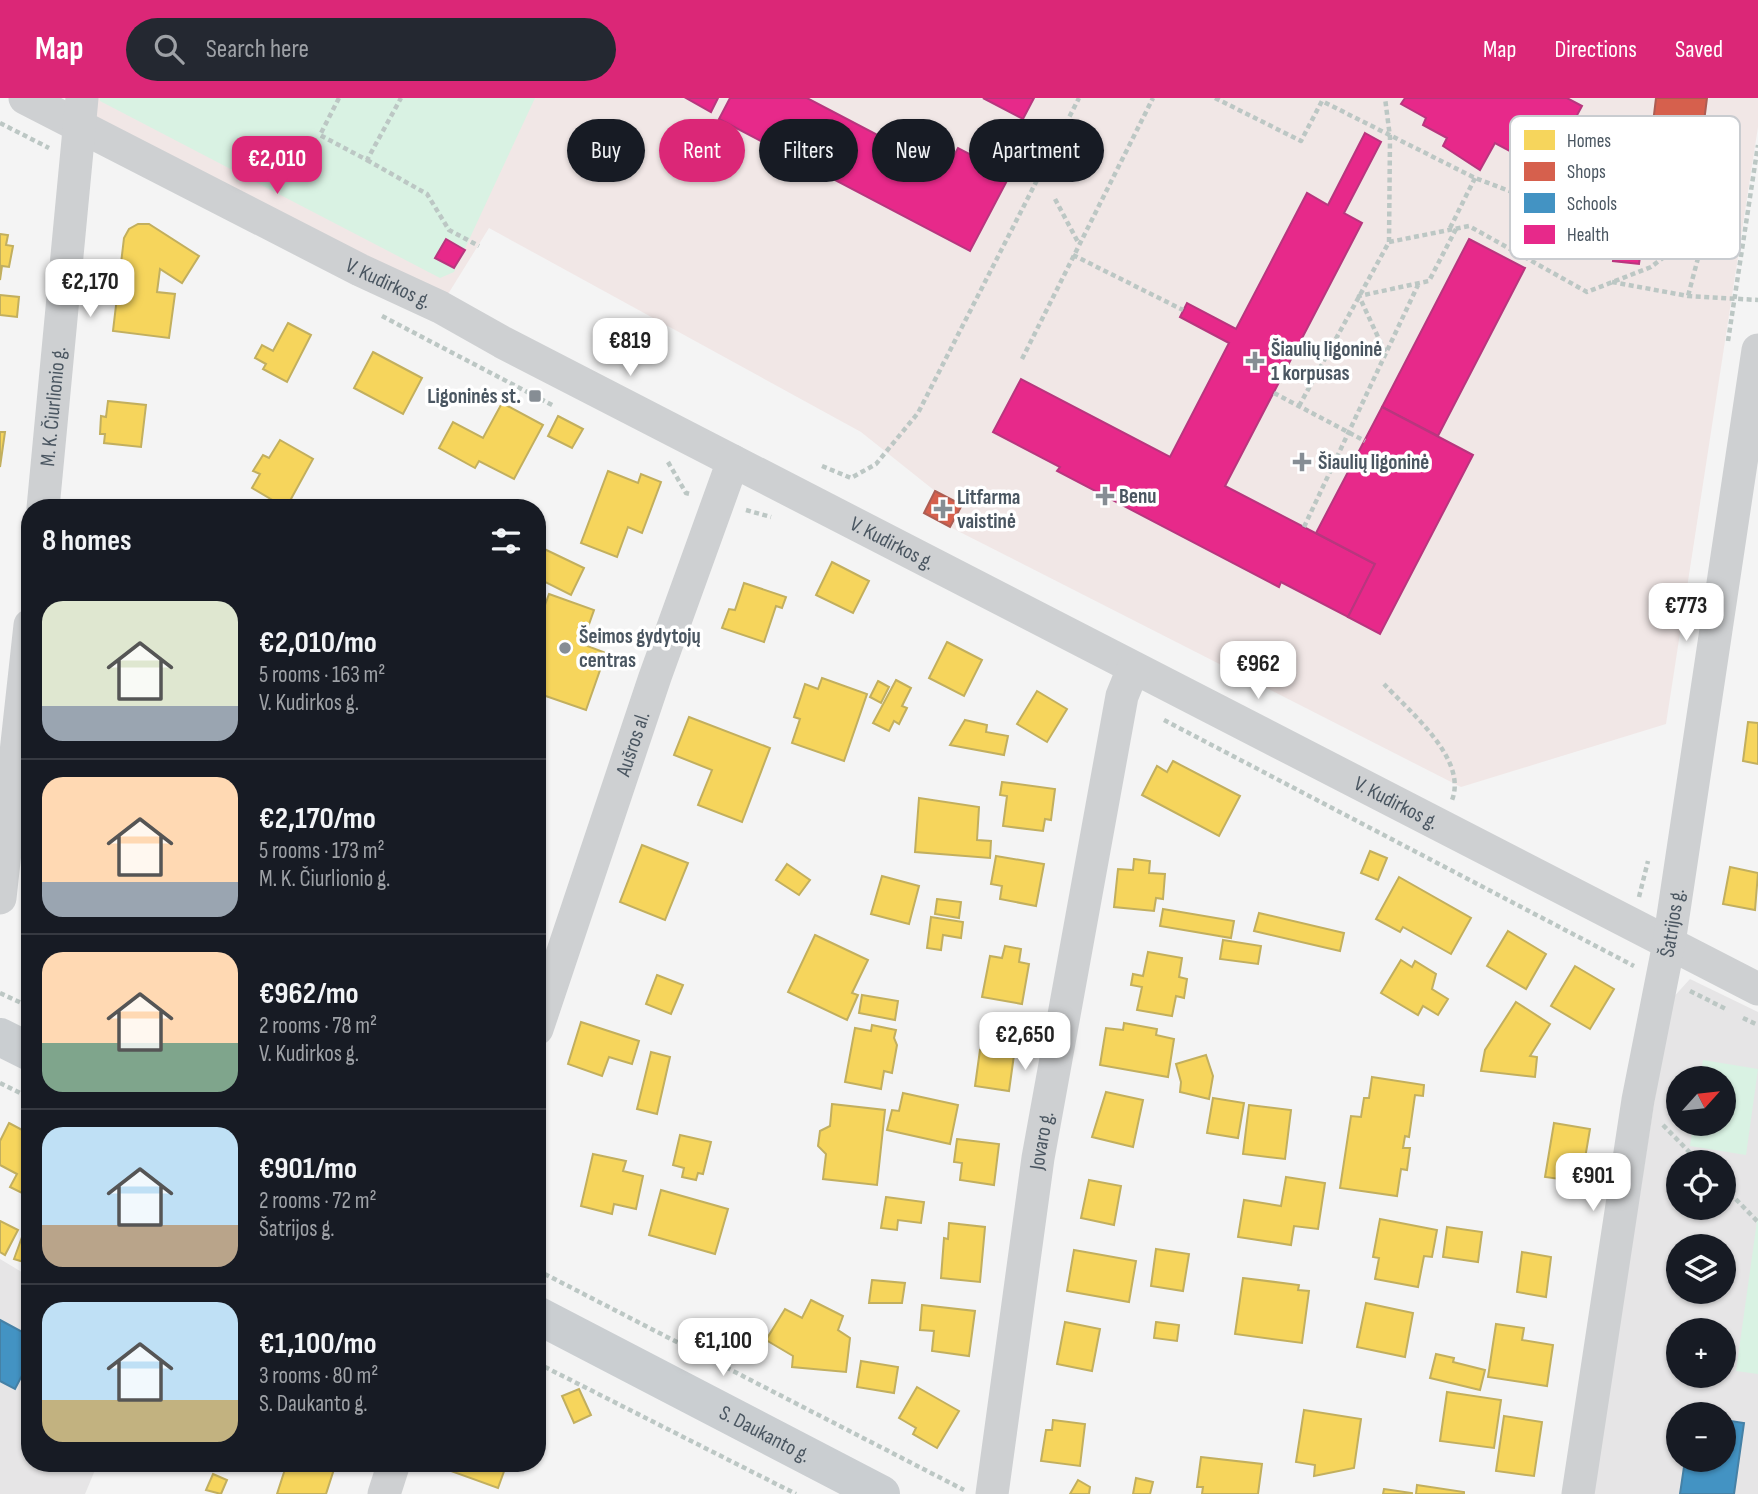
<!DOCTYPE html>
<html lang="en">
<head>
<meta charset="utf-8">
<style>
  :root { --surface:#171b24; --page:#242831; --text:#f1f3f6; --muted:#9ea1a6; --line:#363941; --accent:#db2777 }
  body { margin:0; font-family:"Sofia Sans Condensed",sans-serif; background:var(--page); color:var(--text); height:100vh; display:flex; flex-direction:column; font-size:26px; white-space:nowrap }
  * { box-sizing:border-box; margin:0 }
  p { font-size:23px; color:var(--muted) }
  .icon { flex:none; width:38px; height:38px; fill:none; stroke:currentColor; stroke-width:2; stroke-linecap:round; stroke-linejoin:round }
  .map { position:relative; flex:1; overflow:hidden }
  .sheet { position:absolute; left:21px; top:401px; width:525px; height:973px; display:flex; flex-direction:column; background:var(--surface); border-radius:28px; box-shadow:0 2px 5px #0004 }
  .sheet>* { flex:none }
  .banner { position:absolute; left:567px; top:21px; width:665px; height:63px; display:flex; gap:14px }
  .needle { width:46px; rotate:63deg }
  .buttons { position:absolute; left:1666px; top:968px; display:grid; gap:14px }
  .buttons a { display:grid; place-items:center; width:70px; height:70px; border-radius:50%; background:var(--surface); box-shadow:0 2px 5px #0004; font-size:35px }
  .price { position:absolute; translate:-50% -60px; padding:0 16px; border-radius:14px; background:#fff; color:#222; font-size:23px; line-height:46px; filter:drop-shadow(0 2px 4px #0008) }
  .price::after { content:''; position:absolute; left:50%; top:42px; width:21px; height:16px; margin-left:-10px; background:inherit; clip-path:polygon(0 0,100% 0,50% 100%) }
  .price.active { background:var(--accent); color:#fff }
  ul { padding:0; list-style:none }
  li { display:flex; align-items:center; gap:21px; height:175px; padding:0 21px }
  li+li { border-top:2px solid var(--line) }
  li span { display:grid; place-items:center; flex:none; width:196px; height:140px; border-radius:21px; color:#555 }
  li>.icon { margin-inline-start:auto }
  span .icon { width:84px; height:84px; fill:#fffc; stroke-width:1 }
  li b { font-size:30px }
  h2 { display:flex; justify-content:space-between; align-items:center; height:84px; padding:0 21px; font-size:30px }
  .pill { padding:0 24px; border-radius:32px; background:var(--surface); box-shadow:0 2px 5px #0004; font-size:24px; line-height:63px }
  .pill.active { background:var(--accent); color:#fff }
  header { display:flex; align-items:center; gap:42px; box-sizing:border-box; height:98px; padding:0 35px; background:var(--accent); color:#fff }
  header strong { font-size:33px }
  nav { display:flex; gap:38px; margin-inline-start:auto; font-size:24px }
  .search { width:490px; height:63px; background:var(--page); display:flex; align-items:center; gap:18px; box-sizing:border-box; padding:0 24px; border-radius:38px; color:var(--muted); font-size:26px }
  .map>svg:first-child { display:block }
</style>
</head>
<body>
<header>
<strong>Map</strong>
<div class="search"><svg class="icon" aria-label="search" viewBox="0 0 24 24"><circle cx="10" cy="10" r="6"/><path d="M15 15l6 6"/></svg>Search here</div>
<nav><a>Map</a><a>Directions</a><a>Saved</a></nav>
</header>
<div class="map">
<svg width="1758" height="1396" viewBox="0 0 1758 1396">
  <rect width="100%" height="100%" fill="#f4f4f4"/>
  <g fill="#e6e5e6" fill-rule="evenodd">
    <path d="M1690 881 1758 914V1396H1593L1670 903ZM1678 980H1724V1026H1678ZM1678 1064H1724V1110H1678ZM1678 1148H1724V1194H1678ZM1678 1232H1724V1278H1678ZM1678 1316H1724V1362H1678Z"/>
    <polygon points="0,1161 30,1179 30,1365 98,1365 85,1396 0,1396"/>
  </g>
  <polygon fill="#f1e7e6" points="82,0 1758,0 1758,29 1666,626 1461,689 950,429 961,406 935,393 861,334 489,130 440,209 78,27"/>
  <g fill="#d9f2e3">
    <polygon points="100,0 535,0 454,174 440,180 100,3"/>
    <polygon points="1703,962 1758,971 1746,1057 1690,1048 1693,1026 1724,1026 1724,980 1700,980"/>
    <polygon points="1758,1116 1758,1276 1736,1273"/>
  </g>
  <g fill="#f6d55c" stroke="#c2af5e" stroke-width="2">
    <polygon points="138,126 149,126 199,158 182,185 160,171 157,194 175,196 169,240 113,233 124,140 129,131"/>
    <polygon points="0,136 8,137 6,147 13,148 9,169 2,168 0,182"/>
    <polygon points="0,197 19,199 17,219 0,217"/>
    <polygon points="288,225 311,237 287,284 263,271 266,266 255,260 262,247 273,253"/>
    <polygon points="373,254 422,280 403,316 354,290"/>
    <polygon points="108,303 146,307 141,349 104,345 105,336 100,336 101,318 106,319"/>
    <polygon points="502,305 543,327 514,381 479,363 475,370 439,350 453,324 483,340"/>
    <polygon points="558,318 583,331 572,350 548,338"/>
    <polygon points="0,334 5,334 0,369"/>
    <polygon points="280,342 313,361 286,410 252,390 260,376 253,373 263,357 269,360"/>
    <polygon points="608,373 638,385 641,376 661,384 642,435 628,429 617,459 581,445"/>
    <polygon points="538,448 584,470 571,497 537,480"/>
    <polygon points="832,464 869,483 853,515 816,497"/>
    <polygon points="744,485 786,499 782,510 776,508 764,544 722,530 729,511 735,512"/>
    <polygon points="549,496 594,512 582,546 606,555 586,612 537,595 537,529"/>
    <polygon points="947,544 982,562 964,598 929,580"/>
    <polygon points="822,580 867,596 844,663 792,645 800,621 794,619 805,586 818,591"/>
    <polygon points="896,582 911,590 902,608 907,610 899,626 894,623 889,633 873,625"/>
    <polygon points="878,583 889,589 881,605 870,599"/>
    <polygon points="1037,593 1067,611 1047,644 1017,626"/>
    <polygon points="689,619 770,650 742,724 698,707 712,672 674,657"/>
    <polygon points="965,622 987,627 986,634 1008,638 1004,657 950,647"/>
    <polygon points="1748,624 1758,625 1758,666 1743,663"/>
    <polygon points="1173,663 1240,698 1219,738 1142,697 1157,668 1167,674"/>
    <polygon points="1002,684 1055,691 1051,722 1045,721 1043,733 1003,728 1007,698 1000,697"/>
    <polygon points="919,700 979,709 977,742 991,743 990,760 915,754"/>
    <polygon points="642,747 688,765 665,822 620,804"/>
    <polygon points="1370,753 1387,760 1378,782 1361,775"/>
    <polygon points="996,758 1044,766 1036,808 1000,801 1002,788 991,786"/>
    <polygon points="1134,761 1150,763 1149,775 1165,776 1163,801 1156,800 1154,813 1114,809 1118,771 1133,772"/>
    <polygon points="787,766 810,782 799,797 776,782"/>
    <polygon points="1730,769 1758,775 1755,812 1723,806"/>
    <polygon points="882,778 919,788 909,826 871,816"/>
    <polygon points="1399,779 1471,820 1451,856 1403,829 1400,834 1376,821"/>
    <polygon points="937,801 961,804 959,820 935,816"/>
    <polygon points="1163,811 1234,823 1231,840 1160,828"/>
    <polygon points="1259,815 1344,835 1340,853 1254,833"/>
    <polygon points="931,819 963,824 961,840 943,837 941,852 927,850"/>
    <polygon points="1508,833 1546,856 1526,891 1487,868"/>
    <polygon points="815,837 868,862 852,895 858,897 847,922 788,894"/>
    <polygon points="1223,842 1261,848 1258,866 1220,861"/>
    <polygon points="1005,848 1021,851 1019,864 1029,866 1022,906 982,899 990,858 1002,860"/>
    <polygon points="1148,854 1182,860 1179,879 1187,881 1184,900 1176,898 1172,918 1137,912 1142,889 1131,887 1133,876 1143,878"/>
    <polygon points="1401,862 1412,869 1415,863 1436,876 1432,891 1448,901 1438,917 1423,908 1418,917 1381,895"/>
    <polygon points="1575,868 1614,891 1590,931 1551,908"/>
    <polygon points="657,877 683,887 671,916 646,906"/>
    <polygon points="862,897 898,903 895,922 859,915"/>
    <polygon points="1516,904 1550,926 1530,958 1537,959 1535,979 1481,973 1485,952"/>
    <polygon points="581,924 639,943 632,966 609,959 602,978 568,966"/>
    <polygon points="1124,925 1157,931 1156,937 1174,941 1168,979 1100,967 1106,930 1123,932"/>
    <polygon points="872,927 896,932 894,940 897,947 892,975 884,973 881,991 845,984 855,930 871,933"/>
    <polygon points="980,952 1014,957 1009,993 975,988"/>
    <polygon points="651,954 670,959 657,1016 637,1011"/>
    <polygon points="1206,957 1213,978 1209,1001 1180,994 1181,984 1176,966"/>
    <polygon points="1372,979 1424,987 1423,998 1415,997 1409,1039 1405,1038 1403,1050 1410,1050 1407,1072 1401,1071 1397,1098 1340,1090 1351,1018 1361,1019 1364,1000 1369,1000"/>
    <polygon points="1106,994 1143,1002 1133,1049 1092,1039"/>
    <polygon points="903,995 958,1007 950,1046 887,1032 892,1012 899,1013"/>
    <polygon points="1213,1000 1244,1005 1238,1040 1207,1035"/>
    <polygon points="832,1006 885,1012 877,1087 823,1081 826,1056 818,1048 820,1033 830,1028"/>
    <polygon points="1249,1007 1291,1012 1285,1061 1243,1056"/>
    <polygon points="9,1025 30,1036 30,1086 24,1096 10,1089 17,1076 0,1067 0,1043"/>
    <polygon points="1554,1025 1590,1031 1581,1084 1545,1079"/>
    <polygon points="680,1037 711,1044 703,1076 698,1075 696,1082 682,1079 684,1070 673,1067"/>
    <polygon points="957,1041 999,1046 994,1087 960,1082 962,1065 954,1064"/>
    <polygon points="593,1056 626,1063 623,1073 643,1078 636,1111 614,1106 612,1116 581,1108"/>
    <polygon points="1286,1079 1325,1085 1318,1131 1294,1128 1291,1147 1238,1139 1244,1102 1281,1108"/>
    <polygon points="1089,1082 1121,1088 1114,1127 1081,1120"/>
    <polygon points="661,1092 728,1111 715,1156 649,1137"/>
    <polygon points="886,1099 924,1104 921,1125 898,1122 897,1132 881,1130"/>
    <polygon points="30,1117 30,1166 14,1161"/>
    <polygon points="1380,1121 1437,1132 1432,1159 1424,1158 1418,1189 1375,1181 1379,1160 1373,1159"/>
    <polygon points="0,1123 18,1132 5,1157 0,1154"/>
    <polygon points="949,1125 985,1129 980,1184 941,1180 944,1140 948,1141"/>
    <polygon points="1447,1129 1482,1134 1478,1164 1443,1159"/>
    <polygon points="1156,1151 1189,1156 1183,1193 1151,1188"/>
    <polygon points="1074,1152 1136,1163 1129,1204 1067,1193"/>
    <polygon points="1522,1154 1551,1159 1546,1199 1517,1194"/>
    <polygon points="1243,1180 1299,1187 1298,1192 1309,1193 1302,1245 1235,1236"/>
    <polygon points="872,1182 905,1185 902,1205 869,1205"/>
    <polygon points="811,1202 843,1218 838,1232 850,1240 846,1274 792,1269 793,1258 766,1242 785,1211 802,1220"/>
    <polygon points="1366,1205 1413,1215 1405,1259 1357,1249"/>
    <polygon points="922,1207 975,1213 969,1258 932,1253 934,1233 920,1232"/>
    <polygon points="1065,1224 1100,1231 1092,1273 1057,1266"/>
    <polygon points="1156,1224 1179,1227 1177,1243 1154,1240"/>
    <polygon points="1496,1226 1524,1230 1522,1242 1553,1247 1547,1288 1488,1279"/>
    <polygon points="1436,1256 1454,1260 1453,1264 1485,1272 1480,1292 1430,1280"/>
    <polygon points="861,1263 898,1269 894,1295 857,1289"/>
    <polygon points="917,1289 959,1313 937,1350 913,1336 916,1330 899,1320"/>
    <polygon points="579,1291 591,1317 574,1325 562,1298"/>
    <polygon points="1447,1294 1501,1302 1494,1350 1440,1343"/>
    <polygon points="1304,1312 1361,1321 1354,1370 1314,1378 1315,1367 1296,1364"/>
    <polygon points="1504,1318 1542,1324 1534,1378 1496,1373"/>
    <polygon points="1053,1322 1085,1326 1080,1368 1041,1363 1046,1332 1052,1332"/>
    <polygon points="1201,1359 1262,1366 1258,1396 1202,1396 1203,1389 1197,1389"/>
    <polygon points="287,1365 336,1365 326,1396 277,1396"/>
    <polygon points="450,1365 507,1365 498,1390 448,1372"/>
    <polygon points="213,1376 227,1382 221,1396 206,1392"/>
    <polygon points="1136,1380 1153,1384 1150,1396 1133,1396"/>
    <polygon points="1078,1382 1090,1389 1089,1396 1070,1396"/>
    <polygon points="1417,1387 1464,1394 1464,1396 1416,1396"/>
    <polygon points="1384,1391 1412,1395 1412,1396 1383,1396"/>
  </g>
  <g fill="#d6604d" stroke="#ac5d53" stroke-width="2">
    <polygon points="1656,0 1707,0 1697,79 1705,80 1700,123 1646,116 1651,76 1647,75"/>
    <polygon points="935,393 962,407 950,429 924,415"/>
  </g>
  <g fill="#4393c3" stroke="#4581a6" stroke-width="2">
    <polygon points="0,1222 30,1238 30,1262 15,1291 0,1283"/>
    <polygon points="1724,1322 1744,1325 1734,1396 1680,1396 1685,1362 1724,1362"/>
  </g>
  <g fill="#e7298a" stroke="#b8367e" stroke-width="2">
    <polygon points="686,0 718,0 711,14"/>
    <polygon points="730,0 807,0 946,73 958,50 1010,77 970,153 719,21"/>
    <polygon points="983,0 1034,0 1023,21"/>
    <polygon points="1405,0 1567,0 1582,8 1547,73 1495,45 1480,72 1443,48 1447,40 1423,27 1426,20 1401,6"/>
    <polygon points="1365,35 1381,44 1344,115 1362,125 1225,388 1375,466 1348,519 1281,484 1279,489 1057,373 1060,369 993,334 1021,281 1170,359 1229,245 1180,219 1187,205 1236,231 1307,95 1328,107"/>
    <polygon points="1619,112 1646,116 1639,166 1613,163"/>
    <polygon points="446,141 465,152 454,170 435,160"/>
    <polygon points="1469,141 1525,170 1438,338 1382,309"/>
    <polygon points="1382,309 1473,357 1380,536 1348,519 1375,466 1316,435"/>
  </g>
  <g fill="none" stroke-linecap="round" stroke-linejoin="round">
    <g stroke="#bcc7c4" stroke-width="4.5" stroke-dasharray="5 3.5" stroke-linecap="butt">
      <polyline points="339,0 320,37 367,62 401,0"/>
      <polyline points="1215,0 1301,43 1322,3 1475,80 1591,124"/>
      <polyline points="0,25 49,50"/>
      <polyline points="367,62 427,96 449,132 479,148"/>
      <polyline points="1055,101 1079,146"/>
      <polyline points="1450,130 1475,80"/>
      <polyline points="1389,144 1469,128 1587,194 1651,169 1707,126 1688,198"/>
      <polyline points="1073,157 1183,212"/>
      <polyline points="1612,184 1688,198 1758,202"/>
      <polyline points="382,218 554,308"/>
      <polyline points="1728,243 1758,47"/>
      <polyline points="1385,254 1359,198 1429,183 1457,129"/>
      <polyline points="1022,261 1153,0"/>
      <polyline points="1274,295 1365,343"/>
      <polyline points="1299,308 1389,144 1390,39 1385,0"/>
      <polyline points="668,364 686,395 690,396"/>
      <polyline points="822,368 851,380 876,366 918,315 1079,0"/>
      <polyline points="746,412 771,419"/>
      <polyline points="1304,429 1418,187"/>
      <path d="M1384 586C1410 614 1468 661 1452 702"/>
      <polyline points="1164,622 1634,868"/>
      <polyline points="1639,799 1648,763"/>
      <polyline points="1690,893 1726,911"/>
      <polyline points="0,895 30,909"/>
      <polyline points="1743,920 1758,927"/>
      <polyline points="0,985 30,1000"/>
      <polyline points="1663,1027 1699,1064"/>
      <polyline points="1724,1089 1758,1124"/>
      <polyline points="537,1172 964,1392"/>
      <polyline points="537,1265 796,1396"/>
    </g>
    <g stroke="#ced0d2" stroke-width="33">
      <path id="s1" d="M25 0 360 172 440 209 502 244 1758 891"/>
      <path id="s2" d="M43 410 82 0"/>
      <polyline points="0,800 30,527"/>
      <path id="s3" d="M537 931 655 579 733 363"/>
      <polyline points="384,1396 394,1365"/>
      <path id="s4" d="M992 1396 1038 1060 1122 598 1133 571"/>
      <path id="s5" d="M1578 1396 1638 1002 1669 845 1758 252"/>
    </g>
    <g stroke="#caced1" stroke-width="38">
      <polyline points="0,939 30,954"/>
      <path id="s6" d="M537 1217 881 1396"/>
    </g>
  </g>
  <g fill="#868d94" stroke="#fff" stroke-width="2.5">
    <path d="M1251.5 252.5h7v7h7v7h-7v7h-7v-7h-7v-7h7z"/>
    <rect x="528" y="291" width="14" height="14" rx="3.5"/>
    <path d="M1298.5 353.5h7v7h7v7h-7v7h-7v-7h-7v-7h7z"/>
    <path d="M1101.5 387.5h7v7h7v7h-7v7h-7v-7h-7v-7h7z"/>
    <path d="M939.5 400.5h7v7h7v7h-7v7h-7v-7h-7v-7h7z"/>
    <circle cx="565" cy="550" r="7"/>
  </g>
  <g text-anchor="middle" stroke-width="7" stroke-linejoin="round" paint-order="stroke">
    <g font-size="21" fill="#4a5661" stroke="#fff">
      <text dy="7" stroke="none"><textPath href="#s1" startOffset="408">V. Kudirkos g.</textPath></text>
      <text dy="7" stroke="none"><textPath href="#s2" startOffset="102">M. K. Čiurlionio g.</textPath></text>
      <text dy="7" stroke="none"><textPath href="#s1" startOffset="975">V. Kudirkos g.</textPath></text>
      <text dy="7" stroke="none"><textPath href="#s3" startOffset="301">Aušros al.</textPath></text>
      <text dy="7" stroke="none"><textPath href="#s1" startOffset="1542">V. Kudirkos g.</textPath></text>
      <text dy="7" stroke="none"><textPath href="#s5" startOffset="579">Šatrijos g.</textPath></text>
      <text dy="7" stroke="none"><textPath href="#s4" startOffset="357">Jovaro g.</textPath></text>
      <text dy="7" stroke="none"><textPath href="#s6" startOffset="257">S. Daukanto g.</textPath></text>
    </g>
    <g font-size="21" font-weight="bold" fill="#4a5661" stroke="#fff" text-anchor="start">
      <text x="1271" y="258">Šiaulių ligoninė<tspan x="1271" dy="24">1 korpusas</tspan></text>
      <text x="521" y="305" text-anchor="end">Ligoninės st.</text>
      <text x="1318" y="371">Šiaulių ligoninė</text>
      <text x="1119" y="405">Benu</text>
      <text x="957" y="406">Litfarma<tspan x="957" dy="24">vaistinė</tspan></text>
      <text x="579" y="545">Šeimos gydytojų<tspan x="579" dy="24">centras</tspan></text>
    </g>
  </g>
  <rect x="1510" y="18" width="230" height="143" rx="10" fill="#fff" stroke="#c9ccd0" stroke-width="2"/>
  <rect x="1524" y="32" width="31" height="20" fill="#f6d55c"/>
  <rect x="1524" y="64" width="31" height="19" fill="#d6604d"/>
  <rect x="1524" y="95" width="31" height="20" fill="#4393c3"/>
  <rect x="1524" y="127" width="31" height="19" fill="#e7298a"/>
  <g font-size="19" fill="#4a5661">
    <text x="1567" y="49">Homes</text>
    <text x="1567" y="80">Shops</text>
    <text x="1567" y="112">Schools</text>
    <text x="1567" y="143">Health</text>
  </g>
</svg>
<div class="buttons">
<a><svg class="needle" viewBox="-14 -14 28 28"><path d="M0-13l5 13h-10z" fill="#e53935"/><path d="M0 13l5-13h-10z" fill="#9ea1a6"/></svg></a>
<a><svg class="icon" aria-label="locate" viewBox="0 0 24 24"><circle cx="12" cy="12" r="6"/><path d="M12 2v4M12 18v4M2 12h4M18 12h4"/></svg></a>
<a><svg class="icon" aria-label="layers" viewBox="0 0 24 24"><path d="M12 4l9 5-9 5-9-5zM3 14l9 5 9-5"/></svg></a>
<a>+</a>
<a>−</a>
</div>
<b class="price active" style="left:277px;top:98px">€2,010</b>
<b class="price" style="left:90px;top:221px">€2,170</b>
<b class="price" style="left:630px;top:280px">€819</b>
<b class="price" style="left:1686px;top:545px">€773</b>
<b class="price" style="left:1258px;top:603px">€962</b>
<b class="price" style="left:1025px;top:974px">€2,650</b>
<b class="price" style="left:1593px;top:1115px">€901</b>
<b class="price" style="left:723px;top:1280px">€1,100</b>
<div class="banner">
<a class="pill">Buy</a>
<a class="pill active">Rent</a>
<a class="pill">Filters</a>
<a class="pill">New</a>
<a class="pill">Apartment</a>
</div>
<section class="sheet">
<h2>8 homes<svg class="icon" aria-label="filters" viewBox="0 0 24 24"><path d="M4 7h16M4 17h16"/><circle cx="9" cy="7" r="2"/><circle cx="15" cy="17" r="2"/></svg></h2>
<ul>
<li><span style="background:linear-gradient(#dfe7d0 75%,#9aa5b1 0)"><svg class="icon" aria-label="home" viewBox="0 0 24 24"><path d="M3 11l9-7 9 7M6 9v11h12V9"/></svg></span><div><b>€2,010/mo</b><p>5 rooms · 163 m²</p><p>V. Kudirkos g.</p></div></li>
<li><span style="background:linear-gradient(#ffd9b3 75%,#9aa5b1 0)"><svg class="icon" aria-label="home" viewBox="0 0 24 24"><path d="M3 11l9-7 9 7M6 9v11h12V9"/></svg></span><div><b>€2,170/mo</b><p>5 rooms · 173 m²</p><p>M. K. Čiurlionio g.</p></div></li>
<li><span style="background:linear-gradient(#ffd9b3 65%,#7fa58c 0)"><svg class="icon" aria-label="home" viewBox="0 0 24 24"><path d="M3 11l9-7 9 7M6 9v11h12V9"/></svg></span><div><b>€962/mo</b><p>2 rooms · 78 m²</p><p>V. Kudirkos g.</p></div></li>
<li><span style="background:linear-gradient(#bfe0f5 70%,#b9a48a 0)"><svg class="icon" aria-label="home" viewBox="0 0 24 24"><path d="M3 11l9-7 9 7M6 9v11h12V9"/></svg></span><div><b>€901/mo</b><p>2 rooms · 72 m²</p><p>Šatrijos g.</p></div></li>
<li><span style="background:linear-gradient(#bfe0f5 70%,#c2b280 0)"><svg class="icon" aria-label="home" viewBox="0 0 24 24"><path d="M3 11l9-7 9 7M6 9v11h12V9"/></svg></span><div><b>€1,100/mo</b><p>3 rooms · 80 m²</p><p>S. Daukanto g.</p></div></li>
</ul>
</section>
</div>
</body>
</html>
